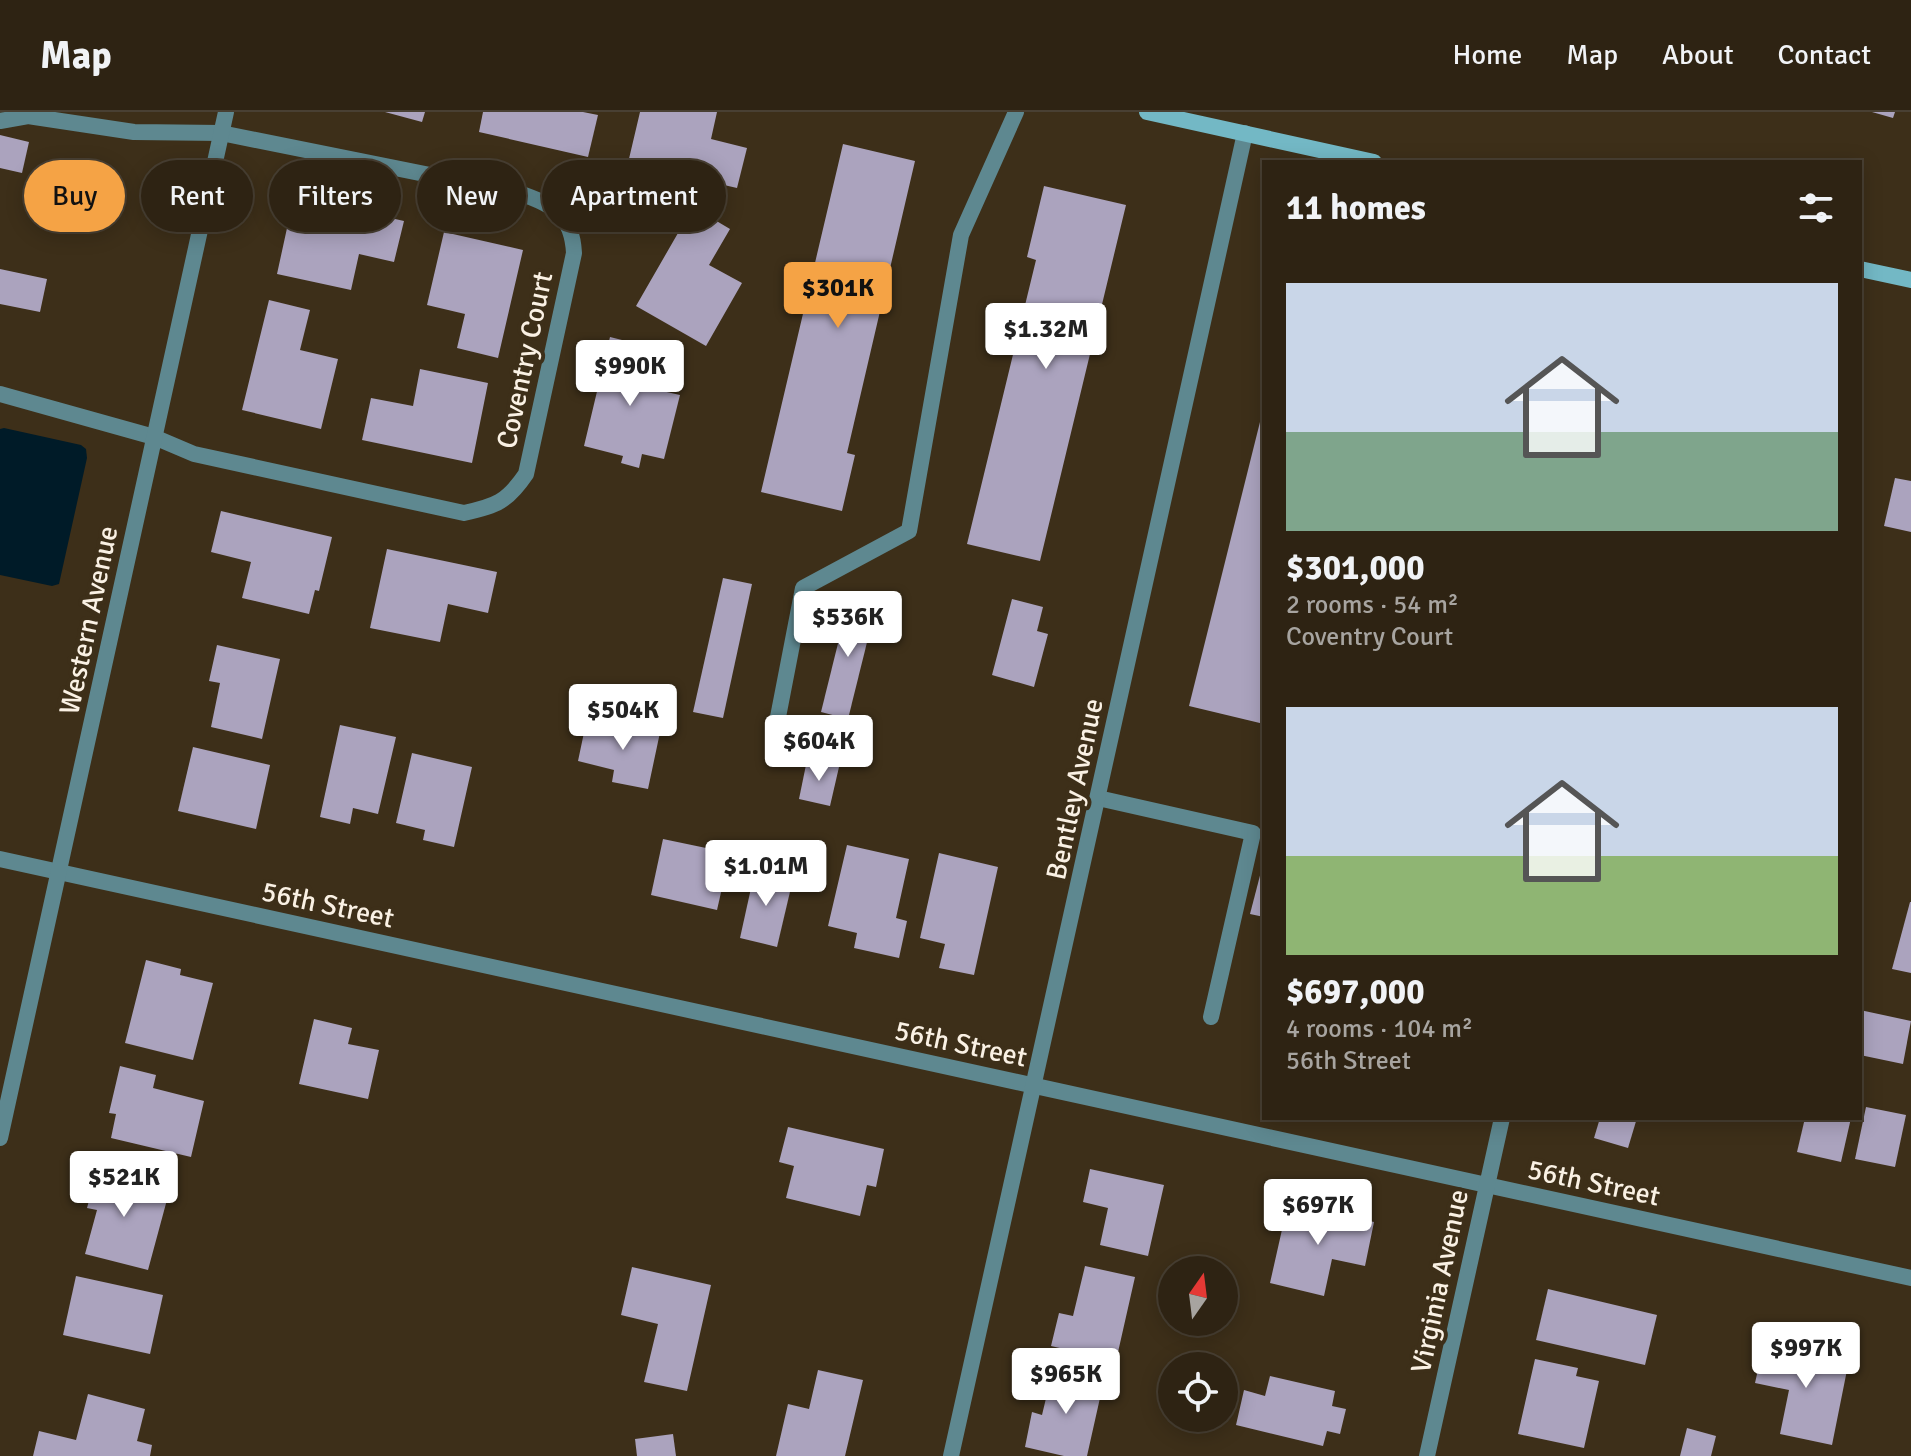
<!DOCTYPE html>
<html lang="en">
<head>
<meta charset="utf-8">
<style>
  :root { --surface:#2e2313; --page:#362b1c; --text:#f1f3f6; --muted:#a7a4a0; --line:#494033; --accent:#f5a345 }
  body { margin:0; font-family:Signika,sans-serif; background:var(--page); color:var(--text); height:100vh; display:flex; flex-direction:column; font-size:30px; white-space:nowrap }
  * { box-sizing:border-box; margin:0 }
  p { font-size:26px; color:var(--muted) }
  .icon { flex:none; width:44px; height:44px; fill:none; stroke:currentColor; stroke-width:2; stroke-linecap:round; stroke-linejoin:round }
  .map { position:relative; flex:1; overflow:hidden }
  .drawer { position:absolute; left:1262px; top:48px; width:600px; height:960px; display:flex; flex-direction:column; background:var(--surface); border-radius:0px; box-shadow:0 4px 20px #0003,0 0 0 2px var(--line) }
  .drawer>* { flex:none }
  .hud { position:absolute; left:24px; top:48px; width:760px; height:72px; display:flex; gap:16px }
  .needle { width:52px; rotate:14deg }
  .buttons { position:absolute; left:1158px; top:1144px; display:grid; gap:16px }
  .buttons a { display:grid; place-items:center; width:80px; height:80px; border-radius:50%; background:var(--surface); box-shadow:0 4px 20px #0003,0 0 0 2px var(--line); font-size:40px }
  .price { position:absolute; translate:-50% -68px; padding:0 18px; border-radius:8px; background:#fff; color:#222; font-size:26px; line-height:52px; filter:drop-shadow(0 2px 4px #0008) }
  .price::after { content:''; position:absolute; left:50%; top:48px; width:24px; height:18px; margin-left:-12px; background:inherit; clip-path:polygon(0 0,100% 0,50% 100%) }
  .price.active { background:var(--accent); color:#111 }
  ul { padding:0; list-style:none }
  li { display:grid; align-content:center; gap:16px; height:424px; padding:0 24px }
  li span { display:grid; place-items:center; height:248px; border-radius:0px; color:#555 }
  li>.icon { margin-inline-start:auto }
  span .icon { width:144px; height:144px; fill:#fffc; stroke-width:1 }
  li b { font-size:34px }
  h2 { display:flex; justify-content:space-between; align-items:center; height:96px; padding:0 24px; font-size:34px }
  .chip { padding:0 28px; border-radius:36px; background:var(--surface); box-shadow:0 4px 20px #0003,0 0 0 2px var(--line); font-size:28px; line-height:72px }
  .chip.active { background:var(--accent); color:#111 }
  header { display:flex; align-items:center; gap:48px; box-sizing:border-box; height:112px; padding:0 40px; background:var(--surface); border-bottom:2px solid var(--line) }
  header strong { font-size:38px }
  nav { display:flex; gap:44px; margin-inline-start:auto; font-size:28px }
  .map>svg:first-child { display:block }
</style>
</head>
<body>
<header>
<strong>Map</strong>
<nav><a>Home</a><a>Map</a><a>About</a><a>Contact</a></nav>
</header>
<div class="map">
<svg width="1911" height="1344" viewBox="0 0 1911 1344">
  <rect width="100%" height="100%" fill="#3d2f19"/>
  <polygon fill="#001b28" points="4,316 81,333 86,337 87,346 59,472 52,474 0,463 0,317"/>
  <g fill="#aba3be">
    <polygon points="385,0 425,0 422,10"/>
    <polygon points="483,0 583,0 598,3 588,45 479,20"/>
    <polygon points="640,0 717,0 711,27 747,36 737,76 628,51"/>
    <polygon points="1872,0 1895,0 1893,6"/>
    <polygon points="0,23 29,30 22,61 0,56"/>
    <polygon points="843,32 915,49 847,341 855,343 842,399 761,380"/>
    <polygon points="1044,74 1126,93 1040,449 967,432 1036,148 1027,145"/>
    <polygon points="294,84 404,109 394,150 359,142 351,178 277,162"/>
    <polygon points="693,95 730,117 709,153 742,171 706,234 636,194"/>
    <polygon points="444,120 523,138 498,246 457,236 465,202 427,193"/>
    <polygon points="0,157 47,167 40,200 0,192"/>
    <polygon points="269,188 310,198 300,238 338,247 321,317 242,298"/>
    <polygon points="610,225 650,235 640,274 680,283 664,347 642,342 639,356 621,351 623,344 584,334"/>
    <polygon points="420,257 488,271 472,351 362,328 371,286 413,294"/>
    <polygon points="1263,298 1264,298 1264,612 1189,594"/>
    <polygon points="1895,366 1911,369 1911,420 1884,414"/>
    <polygon points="221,399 332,425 319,479 315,478 309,502 242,486 251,450 211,440"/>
    <polygon points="387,437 497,460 488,501 448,492 440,530 370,516"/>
    <polygon points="723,466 752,472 723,606 693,600"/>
    <polygon points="849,487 876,494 848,607 821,600"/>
    <polygon points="1012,487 1043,495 1037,519 1048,522 1034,575 992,563"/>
    <polygon points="217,533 280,547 262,627 211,615 220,571 209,569"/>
    <polygon points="640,607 662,611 648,677 612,670 614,658 578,649 586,611 637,622"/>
    <polygon points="340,613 396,625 378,702 353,696 350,712 320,705"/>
    <polygon points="193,635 270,653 256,717 178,699"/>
    <polygon points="412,641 472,655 454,735 423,728 425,718 396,711"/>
    <polygon points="807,648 839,655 830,694 799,687"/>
    <polygon points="663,727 730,741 717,798 651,783"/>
    <polygon points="847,733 909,747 896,806 907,809 899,846 854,836 857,821 828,814"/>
    <polygon points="939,741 998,755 974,863 939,856 945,832 920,826"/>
    <polygon points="1263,752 1264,753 1264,805 1250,802"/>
    <polygon points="755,758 793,767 777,835 740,826"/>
    <polygon points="1910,790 1911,790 1911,861 1892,857"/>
    <polygon points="146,848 181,857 180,863 213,871 193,948 125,931"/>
    <polygon points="1860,898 1911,909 1903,952 1860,943"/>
    <polygon points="314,907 352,916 348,932 379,938 368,987 299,972"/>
    <polygon points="120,954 156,963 153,976 204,989 191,1045 111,1026 116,1002 109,1001"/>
    <polygon points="1866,995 1906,1003 1895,1055 1855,1047"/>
    <polygon points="1600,1006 1637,1006 1628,1036 1594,1026"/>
    <polygon points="1805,1006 1851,1006 1841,1050 1797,1040"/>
    <polygon points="788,1015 884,1037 876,1075 867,1073 860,1104 786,1086 794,1054 779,1050"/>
    <polygon points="99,1051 135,1061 131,1074 168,1084 148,1158 85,1142 97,1098 87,1096"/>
    <polygon points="1090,1057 1164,1073 1148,1144 1100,1133 1108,1096 1083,1090"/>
    <polygon points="1288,1091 1374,1110 1365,1154 1332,1147 1324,1184 1270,1171"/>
    <polygon points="1085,1154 1135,1165 1116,1249 1051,1234 1059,1201 1073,1204"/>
    <polygon points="632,1155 711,1173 687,1279 644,1270 658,1212 621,1203"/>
    <polygon points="76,1164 163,1183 150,1242 63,1223"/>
    <polygon points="1548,1177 1657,1203 1645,1253 1536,1228"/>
    <polygon points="1764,1231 1849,1248 1832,1333 1780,1322 1789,1278 1755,1271"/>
    <polygon points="1535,1247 1578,1256 1576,1264 1599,1269 1584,1336 1518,1322"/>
    <polygon points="1053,1257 1104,1268 1087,1344 1064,1344 1025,1335 1032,1300 1042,1303"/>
    <polygon points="818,1258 863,1268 845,1344 776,1344 788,1292 809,1297"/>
    <polygon points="1270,1264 1335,1279 1332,1294 1346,1297 1340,1322 1327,1319 1323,1334 1236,1313 1244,1278 1265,1284"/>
    <polygon points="88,1282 145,1297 137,1329 152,1333 150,1344 33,1344 39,1319 76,1328"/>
    <polygon points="1687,1316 1716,1324 1711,1344 1680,1344"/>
    <polygon points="673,1322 676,1344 637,1344 635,1327"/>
  </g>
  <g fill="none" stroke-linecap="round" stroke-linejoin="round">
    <g stroke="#5e8890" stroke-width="16">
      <polyline points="0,9 28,4 134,20 221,21"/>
      <polyline points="778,605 803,476 909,419 961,123 1016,0"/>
      <polyline points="1098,686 1253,721 1211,905"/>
    </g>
    <g stroke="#5e8890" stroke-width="16">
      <path d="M0 282 154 325 194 342 464 401C496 394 507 390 526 362L574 141C572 103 554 93 519 81L221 21"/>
      <polyline points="0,747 1911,1166"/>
      <polyline points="0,1026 226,0"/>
      <polyline points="951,1344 1245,21"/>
      <polyline points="1427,1344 1502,1006"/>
    </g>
    <g stroke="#73b8c5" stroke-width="16">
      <polyline points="1147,0 1374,50"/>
      <polyline points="1860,157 1911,168"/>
    </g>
  </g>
  <g text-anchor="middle" stroke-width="8" stroke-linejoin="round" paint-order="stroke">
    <g font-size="28" fill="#faf1e4" stroke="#3d2f19">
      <text transform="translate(524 248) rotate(-78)" y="10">Coventry Court</text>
      <text transform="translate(88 508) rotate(-78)" y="10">Western Avenue</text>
      <text transform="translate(1074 677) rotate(-78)" y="10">Bentley Avenue</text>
      <text transform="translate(328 792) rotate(12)" y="10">56th Street</text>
      <text transform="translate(961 931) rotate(12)" y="10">56th Street</text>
      <text transform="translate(1594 1070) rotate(12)" y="10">56th Street</text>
      <text transform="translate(1439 1169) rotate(-78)" y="10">Virginia Avenue</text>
    </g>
  </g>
</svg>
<div class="buttons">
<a><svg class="needle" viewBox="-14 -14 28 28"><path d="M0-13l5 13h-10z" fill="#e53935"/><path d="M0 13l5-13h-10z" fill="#a7a4a0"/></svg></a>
<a><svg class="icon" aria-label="locate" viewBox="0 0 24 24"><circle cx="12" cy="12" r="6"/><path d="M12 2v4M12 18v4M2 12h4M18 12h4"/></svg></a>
</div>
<b class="price active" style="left:838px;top:218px">$301K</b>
<b class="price" style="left:1046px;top:259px">$1.32M</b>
<b class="price" style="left:630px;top:296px">$990K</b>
<b class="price" style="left:848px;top:547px">$536K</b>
<b class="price" style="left:623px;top:640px">$504K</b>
<b class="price" style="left:819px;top:671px">$604K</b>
<b class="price" style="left:766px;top:796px">$1.01M</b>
<b class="price" style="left:124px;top:1107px">$521K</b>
<b class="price" style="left:1318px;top:1135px">$697K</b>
<b class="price" style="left:1806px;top:1278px">$997K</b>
<b class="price" style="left:1066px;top:1304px">$965K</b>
<div class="hud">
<a class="chip active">Buy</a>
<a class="chip">Rent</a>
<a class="chip">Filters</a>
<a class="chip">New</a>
<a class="chip">Apartment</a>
</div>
<section class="drawer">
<h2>11 homes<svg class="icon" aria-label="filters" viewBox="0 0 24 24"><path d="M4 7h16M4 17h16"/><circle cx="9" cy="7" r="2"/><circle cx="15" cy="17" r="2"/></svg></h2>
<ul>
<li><span style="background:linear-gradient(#c9d6e8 60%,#7fa58c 0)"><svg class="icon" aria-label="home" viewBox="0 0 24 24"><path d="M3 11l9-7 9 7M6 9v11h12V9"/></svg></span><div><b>$301,000</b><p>2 rooms · 54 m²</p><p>Coventry Court</p></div></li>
<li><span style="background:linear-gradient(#c9d6e8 60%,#8fb573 0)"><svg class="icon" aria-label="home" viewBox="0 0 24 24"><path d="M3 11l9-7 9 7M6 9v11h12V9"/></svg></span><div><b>$697,000</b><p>4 rooms · 104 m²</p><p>56th Street</p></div></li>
</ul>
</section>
</div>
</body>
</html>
